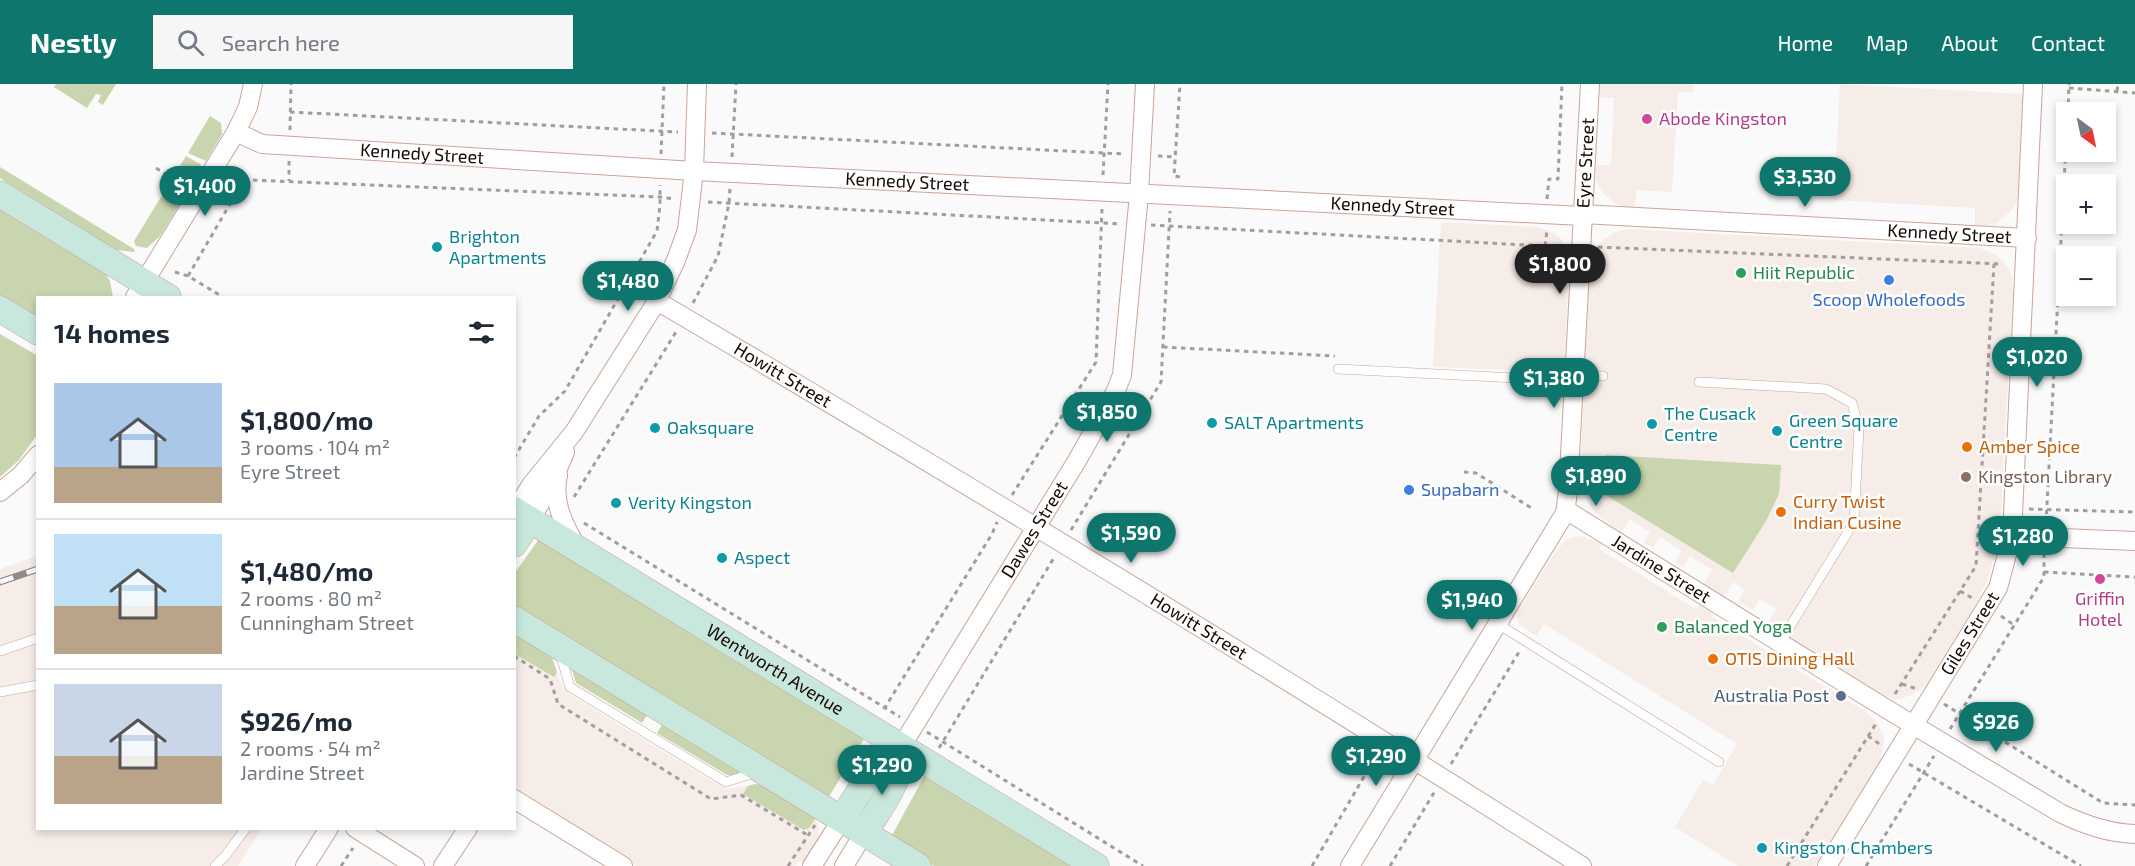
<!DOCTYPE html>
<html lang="en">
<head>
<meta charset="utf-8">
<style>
  :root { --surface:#fff; --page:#f6f6f7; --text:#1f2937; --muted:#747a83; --line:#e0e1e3; --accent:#0f766e }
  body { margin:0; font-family:"Exo 2",sans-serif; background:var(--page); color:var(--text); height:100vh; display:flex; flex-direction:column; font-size:22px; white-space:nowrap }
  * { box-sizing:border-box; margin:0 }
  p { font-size:20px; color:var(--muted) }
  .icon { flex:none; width:33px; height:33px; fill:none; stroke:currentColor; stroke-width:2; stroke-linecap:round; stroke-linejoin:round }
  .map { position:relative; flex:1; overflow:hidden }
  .panel { position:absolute; left:36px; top:212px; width:480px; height:534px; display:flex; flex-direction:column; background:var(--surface); border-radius:0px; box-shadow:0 3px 9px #0003 }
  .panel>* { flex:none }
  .needle { width:39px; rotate:147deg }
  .fabs { position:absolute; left:2056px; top:18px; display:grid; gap:12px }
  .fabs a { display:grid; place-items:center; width:60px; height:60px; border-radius:0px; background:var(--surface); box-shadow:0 3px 9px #0003; font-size:30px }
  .price { position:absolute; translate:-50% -51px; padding:0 14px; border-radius:21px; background:var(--accent); color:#fff; font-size:20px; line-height:39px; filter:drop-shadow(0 2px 3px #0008) }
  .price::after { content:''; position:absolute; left:50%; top:36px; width:18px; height:14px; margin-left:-9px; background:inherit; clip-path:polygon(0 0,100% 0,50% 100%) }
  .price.on { background:#222; color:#fff }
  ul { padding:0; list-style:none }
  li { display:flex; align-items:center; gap:18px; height:150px; padding:0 18px }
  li+li { border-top:2px solid var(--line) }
  li span { display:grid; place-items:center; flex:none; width:168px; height:120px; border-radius:0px; color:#555 }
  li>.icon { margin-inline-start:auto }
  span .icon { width:72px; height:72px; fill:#fffc; stroke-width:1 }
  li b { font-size:26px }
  h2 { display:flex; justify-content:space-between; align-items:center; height:72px; padding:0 18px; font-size:26px }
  header { display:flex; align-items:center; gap:36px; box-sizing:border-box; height:84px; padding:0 30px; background:var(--accent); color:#fff }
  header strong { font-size:28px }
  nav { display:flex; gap:33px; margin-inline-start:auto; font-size:21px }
  .search { width:420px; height:54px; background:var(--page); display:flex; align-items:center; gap:15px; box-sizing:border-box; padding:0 21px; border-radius:0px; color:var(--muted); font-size:22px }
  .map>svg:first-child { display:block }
</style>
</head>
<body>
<header>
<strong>Nestly</strong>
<div class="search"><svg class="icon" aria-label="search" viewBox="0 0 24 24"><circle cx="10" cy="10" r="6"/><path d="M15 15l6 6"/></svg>Search here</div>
<nav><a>Home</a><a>Map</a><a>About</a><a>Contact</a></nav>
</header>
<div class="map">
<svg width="2135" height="782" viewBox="0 0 2135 782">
  <rect width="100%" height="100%" fill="#fafafa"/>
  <g fill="#f6ece8">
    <polygon points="1600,0 1693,0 1693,8 1678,8 1672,108 1636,106 1635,124 1617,121 1602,108 1596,96 1596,81 1611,81 1614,14 1600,14"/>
    <polygon points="1840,0 2023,10 2018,108 2016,119 2011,127 1994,141 1975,143 1975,124 1834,116"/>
    <polygon points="1441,138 1538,143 1554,149 1562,156 1568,169 1569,179 1564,288 1433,283"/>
    <polygon points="1627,145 1980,164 1995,170 2007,182 2012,192 2013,209 2000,442 1997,462 1989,492 1978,516 1927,600 1919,607 1901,615 1890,614 1881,611 1768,540 1776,525 1760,515 1753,526 1738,517 1745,506 1733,498 1723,513 1703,501 1712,486 1690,472 1683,483 1675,478 1682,467 1660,453 1653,464 1644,458 1650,448 1630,435 1621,449 1594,428 1585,412 1580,392 1590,181 1595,166 1601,158 1615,148"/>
    <polygon points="1581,452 1603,459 1599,465 1694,524 1701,520 1711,526 1712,533 1866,628 1878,639 1884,654 1881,675 1815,782 1738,782 1675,743 1703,696 1713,701 1737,660 1544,540 1536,552 1519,540 1517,533 1518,528 1556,467 1567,455"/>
    <polygon points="37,472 38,744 262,744 238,782 0,782 0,485"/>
    <polygon points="514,550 552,574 561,600 569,610 707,694 727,705 755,700 812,731 818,739 819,752 806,777 798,778 795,782 636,782 515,708"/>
  </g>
  <g fill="#c8d5ae">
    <polygon points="56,0 116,0 103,21 98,18 101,11 96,10 87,24 54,3"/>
    <polygon points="210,32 221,39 222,50 206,77 188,69"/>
    <polygon points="186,72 200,80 202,84 160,152 147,164 136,162 134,157"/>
    <polygon points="0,83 134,165 135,168 116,166 0,94"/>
    <polygon points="0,120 103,186 110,197 113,213 38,213 37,239 0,216"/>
    <polygon points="0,250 38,272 37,351 19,376 0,393"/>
    <polygon points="1606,371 1781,381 1779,410 1766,437 1733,489 1604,410"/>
    <polygon points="539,455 862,651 864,655 827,716 515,523 514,490"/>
    <polygon points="514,550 552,574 557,588 554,593 515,570"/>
    <polygon points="572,586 647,631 642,639 576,599"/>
    <polygon points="662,641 740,688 741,690 733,692 727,691 657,649"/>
    <polygon points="926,689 1074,782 934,782 890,755"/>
    <polygon points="755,700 762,701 814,732 815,735 809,744 804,746 743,710 748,702"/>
  </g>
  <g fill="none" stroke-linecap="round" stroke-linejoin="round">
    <g stroke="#caa597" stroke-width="10">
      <g id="service">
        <polyline points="1338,285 1574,297"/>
        <polyline points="1574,291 1603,292"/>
        <polyline points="1699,298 1826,305 1852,319 1859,344 1854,438 1780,559"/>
        <polyline points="1498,540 1719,678"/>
        <polyline points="0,567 38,554"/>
        <polyline points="560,569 570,603 726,698 757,688"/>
        <polyline points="0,608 38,601"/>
        <polyline points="215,782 226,771 246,744"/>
      </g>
    </g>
    <g stroke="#caa597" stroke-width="20">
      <g id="minor">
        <path id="s1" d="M236 48 262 60 694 87 1582 132"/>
        <path id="s2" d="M1582 130 2027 154"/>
        <polyline points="135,213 236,48 248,23 253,0"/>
        <path id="s3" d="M657 217C968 400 1277 588 1582 782"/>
        <path d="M558 391C552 418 564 441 577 464"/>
        <polyline points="0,408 21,391 38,371"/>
        <path id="s4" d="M1566 426 1885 624 2060 729C2085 741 2108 749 2135 750"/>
        <polyline points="515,427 531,401 574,348 657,217 676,176 687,146 694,87 697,0"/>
        <polyline points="530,436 550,403 565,368"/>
        <polyline points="2012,452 2135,457"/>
        <path id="s5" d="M901 663 1078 375 1115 309 1122 291 1139 110 1145 0"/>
        <polyline points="514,715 623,782"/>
        <polyline points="355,744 415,782"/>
        <polyline points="305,782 329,744"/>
        <polyline points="443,782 468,744"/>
        <polyline points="812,782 842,735"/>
        <polyline points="844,782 864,749"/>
        <path id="s6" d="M1350 782 1565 429 1568 408 1590 0"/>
        <path id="s7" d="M1827 782 1998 504 2012 452 2033 0"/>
      </g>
    </g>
    <g stroke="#caa597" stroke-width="27">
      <g id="secondary">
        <polyline points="0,110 168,213"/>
        <polyline points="0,225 38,248"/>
        <path id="s8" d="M514 426 1096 782"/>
        <polyline points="514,460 530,436"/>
        <polyline points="514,535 918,782"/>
        <path d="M842 735 878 678 887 670 901 663C903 696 881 722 864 749"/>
      </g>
    </g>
    <g stroke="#a39e9d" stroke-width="3" stroke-dasharray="4.5 4.5" stroke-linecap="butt">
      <polyline points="2069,4 2135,9"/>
      <polyline points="2117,7 2118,0"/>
      <polyline points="290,28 678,48"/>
      <polyline points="2068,28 2069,0"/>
      <polyline points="290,46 291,0"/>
      <polyline points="712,49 1124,70"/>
      <polyline points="661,70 664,0"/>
      <polyline points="1158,72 1175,73"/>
      <polyline points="732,73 736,0"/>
      <polyline points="289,77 289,97"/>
      <polyline points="156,84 170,93"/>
      <polyline points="1103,91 1108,0"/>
      <polyline points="1180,93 1174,92 1180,0"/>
      <polyline points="226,95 660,113 674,115"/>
      <polyline points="1547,115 1549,95 1558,95 1562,0"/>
      <polyline points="708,118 1121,140"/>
      <polyline points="1151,141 1564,163"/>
      <polyline points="1545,162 1547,146"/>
      <polyline points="1598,163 2001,180"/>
      <polyline points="175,188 188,192 223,213"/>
      <polyline points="188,192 244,96"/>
      <polyline points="693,219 718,172 729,119 730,104"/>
      <polyline points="1163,263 1335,272"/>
      <polyline points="514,374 539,332 565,307 657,147 660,121 660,101"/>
      <polyline points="1464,388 1476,389 1533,425"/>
      <polyline points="1012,411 1096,278 1102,125"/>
      <polyline points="574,413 676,248"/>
      <polyline points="2029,425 2135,428"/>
      <polyline points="584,439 900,633"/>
      <polyline points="2046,439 2067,42"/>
      <polyline points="1071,446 1161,298 1170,127"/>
      <polyline points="2044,488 2135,493"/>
      <polyline points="1960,507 1972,514"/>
      <polyline points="2001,532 2014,541"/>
      <polyline points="514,572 550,595 558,620 711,715 741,711 809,752"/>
      <polyline points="1902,600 1917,605"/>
      <polyline points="1895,610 1976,482 1994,180"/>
      <polyline points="1944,620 2103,719 2135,721"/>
      <polyline points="884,625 992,450 997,438"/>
      <polyline points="1950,645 2044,493 2044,469"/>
      <polyline points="927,648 1143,782"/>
      <polyline points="1868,652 1881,661"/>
      <polyline points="939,664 1055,472"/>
      <polyline points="1451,680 1519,568"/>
      <polyline points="1909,680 2081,782"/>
      <polyline points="341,782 353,764"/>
      <polyline points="788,782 815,741"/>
      <polyline points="1312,782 1376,672"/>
      <polyline points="1390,782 1435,707"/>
      <polyline points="1787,782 1877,638"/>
      <polyline points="1866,782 1934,672"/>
    </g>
    <use href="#service" stroke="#fff" stroke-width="9"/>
    <use href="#minor" stroke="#fff" stroke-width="18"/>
    <use href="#secondary" stroke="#c9e8dd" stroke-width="26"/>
    <g stroke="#908a88" stroke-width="7">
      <polyline id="rail" points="0,498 38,485"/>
    </g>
    <use href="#rail" stroke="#fff" stroke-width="4.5" stroke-dasharray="14" stroke-linecap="butt"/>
  </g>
  <g fill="#d1479c" stroke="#fff" stroke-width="2">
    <circle cx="1647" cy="35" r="6"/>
    <circle cx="2100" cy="495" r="6"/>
  </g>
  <g fill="#0f9aa8" stroke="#fff" stroke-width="2">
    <circle cx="437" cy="163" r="6"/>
    <circle cx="1212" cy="339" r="6"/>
    <circle cx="1652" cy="340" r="6"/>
    <circle cx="655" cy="344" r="6"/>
    <circle cx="1777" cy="347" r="6"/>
    <circle cx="616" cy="419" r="6"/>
    <circle cx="722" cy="474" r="6"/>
    <circle cx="1762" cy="764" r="6"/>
  </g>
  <g fill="#2e9e5b" stroke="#fff" stroke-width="2">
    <circle cx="1741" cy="189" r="6"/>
    <circle cx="1662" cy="543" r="6"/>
  </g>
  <g fill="#3f7fe0" stroke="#fff" stroke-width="2">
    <circle cx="1889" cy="196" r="6"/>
    <circle cx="1409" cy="406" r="6"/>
  </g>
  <g fill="#e8710a" stroke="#fff" stroke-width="2">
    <circle cx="1967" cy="363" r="6"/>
    <circle cx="1781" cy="428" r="6"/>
    <circle cx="1713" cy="575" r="6"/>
  </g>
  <circle fill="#8d6e63" stroke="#fff" stroke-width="2" cx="1966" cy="393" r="6"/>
  <circle fill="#5c6f8a" stroke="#fff" stroke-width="2" cx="1841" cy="612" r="6"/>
  <g text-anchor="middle" stroke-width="5" stroke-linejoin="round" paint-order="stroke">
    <g font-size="18" fill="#b23c85" stroke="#fff" text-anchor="start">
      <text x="1659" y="41">Abode Kingston</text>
      <text x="2100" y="521" text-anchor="middle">Griffin<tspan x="2100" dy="21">Hotel</tspan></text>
    </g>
    <g font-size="18" fill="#150905" stroke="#fff">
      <text dy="6" stroke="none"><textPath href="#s1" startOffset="189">Kennedy Street</textPath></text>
      <text dy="6" stroke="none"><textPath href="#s6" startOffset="764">Eyre Street</textPath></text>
      <text dy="6" stroke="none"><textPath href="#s1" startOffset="675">Kennedy Street</textPath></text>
      <text dy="6" stroke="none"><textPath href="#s1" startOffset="1161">Kennedy Street</textPath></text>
      <text dy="6" stroke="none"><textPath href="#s2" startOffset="368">Kennedy Street</textPath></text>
      <text dy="6" stroke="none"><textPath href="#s3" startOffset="146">Howitt Street</textPath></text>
      <text dy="6" stroke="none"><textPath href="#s5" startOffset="255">Dawes Street</textPath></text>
      <text dy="6" stroke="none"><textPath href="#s4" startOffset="112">Jardine Street</textPath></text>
      <text dy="6" stroke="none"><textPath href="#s3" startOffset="632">Howitt Street</textPath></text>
      <text dy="6" stroke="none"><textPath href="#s7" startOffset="273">Giles Street</textPath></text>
      <text dy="6" stroke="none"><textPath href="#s8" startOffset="306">Wentworth Avenue</textPath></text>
    </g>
    <g font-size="18" fill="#0d838f" stroke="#fff" text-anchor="start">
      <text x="449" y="159">Brighton<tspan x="449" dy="21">Apartments</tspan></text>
      <text x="1664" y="336">The Cusack<tspan x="1664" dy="21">Centre</tspan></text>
      <text x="1789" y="343">Green Square<tspan x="1789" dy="21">Centre</tspan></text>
      <text x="1224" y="345">SALT Apartments</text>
      <text x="667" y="350">Oaksquare</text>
      <text x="628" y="425">Verity Kingston</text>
      <text x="734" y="480">Aspect</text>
      <text x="1774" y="770">Kingston Chambers</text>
    </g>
    <g font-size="18" fill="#27864d" stroke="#fff" text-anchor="start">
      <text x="1753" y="195">Hiit Republic</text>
      <text x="1674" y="549">Balanced Yoga</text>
    </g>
    <g font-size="18" fill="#366cbe" stroke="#fff">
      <text x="1889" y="222">Scoop Wholefoods</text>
      <text x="1421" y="412" text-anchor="start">Supabarn</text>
    </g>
    <g font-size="18" fill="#c56008" stroke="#fff" text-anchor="start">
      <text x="1979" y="369">Amber Spice</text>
      <text x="1793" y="424">Curry Twist<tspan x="1793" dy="21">Indian Cusine</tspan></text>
      <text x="1725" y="581">OTIS Dining Hall</text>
    </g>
    <g font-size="18" fill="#785e54" stroke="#fff" text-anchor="start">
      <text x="1978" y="399">Kingston Library</text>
    </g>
    <g font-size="18" fill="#4e5e75" stroke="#fff" text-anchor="end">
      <text x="1829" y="618">Australia Post</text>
    </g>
  </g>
</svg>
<div class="fabs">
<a><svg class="needle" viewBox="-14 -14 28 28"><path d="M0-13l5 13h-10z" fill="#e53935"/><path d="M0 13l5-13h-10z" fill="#747a83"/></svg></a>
<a>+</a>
<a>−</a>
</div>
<b class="price" style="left:1805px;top:124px">$3,530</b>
<b class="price" style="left:205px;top:133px">$1,400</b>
<b class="price on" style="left:1560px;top:211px">$1,800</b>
<b class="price" style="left:628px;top:228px">$1,480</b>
<b class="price" style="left:2037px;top:304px">$1,020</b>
<b class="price" style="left:1554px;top:325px">$1,380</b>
<b class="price" style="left:1107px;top:359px">$1,850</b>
<b class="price" style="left:1596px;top:423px">$1,890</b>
<b class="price" style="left:1131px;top:480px">$1,590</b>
<b class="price" style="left:2023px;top:483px">$1,280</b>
<b class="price" style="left:1472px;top:547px">$1,940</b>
<b class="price" style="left:1996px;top:669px">$926</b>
<b class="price" style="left:1376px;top:703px">$1,290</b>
<b class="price" style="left:882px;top:712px">$1,290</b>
<section class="panel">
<h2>14 homes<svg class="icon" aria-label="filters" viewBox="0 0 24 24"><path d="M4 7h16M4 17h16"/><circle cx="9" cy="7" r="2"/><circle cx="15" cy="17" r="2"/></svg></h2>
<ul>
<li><span style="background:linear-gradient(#a9c7e8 70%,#b9a48a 0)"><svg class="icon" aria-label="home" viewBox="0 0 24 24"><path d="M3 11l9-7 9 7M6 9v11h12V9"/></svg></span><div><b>$1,800/mo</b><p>3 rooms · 104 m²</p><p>Eyre Street</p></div></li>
<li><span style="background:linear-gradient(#bfe0f5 60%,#b9a48a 0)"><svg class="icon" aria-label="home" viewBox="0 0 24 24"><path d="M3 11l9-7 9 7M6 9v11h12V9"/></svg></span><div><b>$1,480/mo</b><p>2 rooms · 80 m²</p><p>Cunningham Street</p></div></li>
<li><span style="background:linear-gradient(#c9d6e8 60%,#b9a48a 0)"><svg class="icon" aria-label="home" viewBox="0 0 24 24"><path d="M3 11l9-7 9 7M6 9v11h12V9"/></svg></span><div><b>$926/mo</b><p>2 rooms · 54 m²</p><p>Jardine Street</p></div></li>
</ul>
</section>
</div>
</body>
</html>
